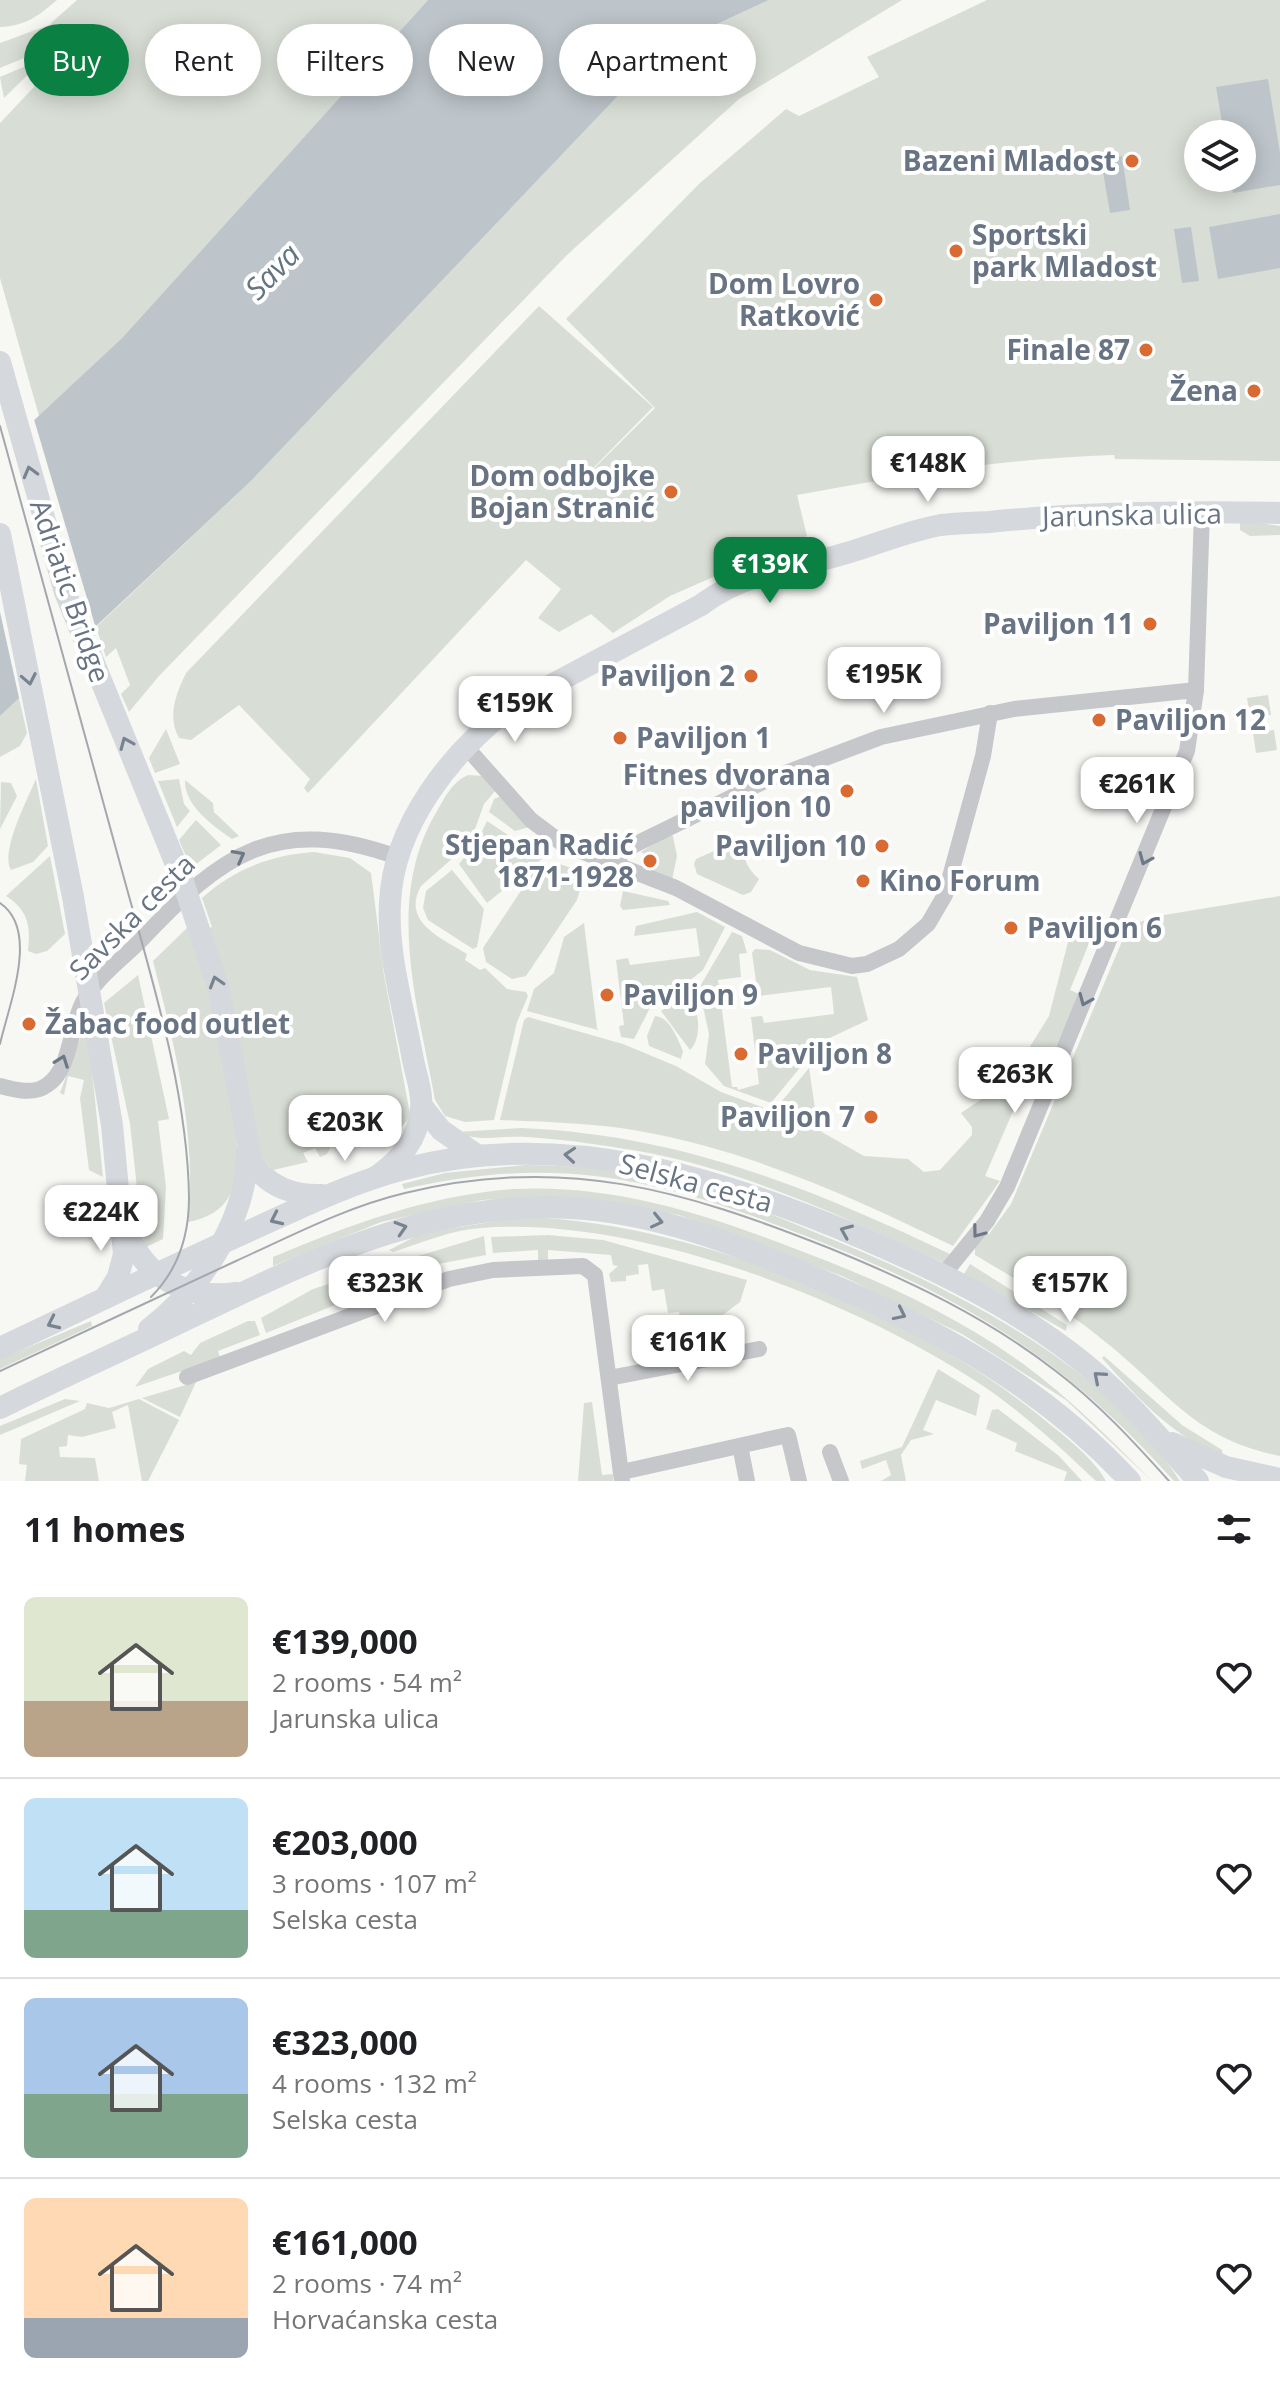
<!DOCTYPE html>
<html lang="en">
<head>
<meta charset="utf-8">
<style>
  :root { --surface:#fff; --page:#f2f2f2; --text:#202124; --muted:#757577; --line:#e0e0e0; --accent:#0b8043 }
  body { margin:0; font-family:"Open Sans",sans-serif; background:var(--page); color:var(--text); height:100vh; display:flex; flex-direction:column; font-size:30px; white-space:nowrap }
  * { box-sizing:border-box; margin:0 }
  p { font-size:26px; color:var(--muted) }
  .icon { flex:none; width:44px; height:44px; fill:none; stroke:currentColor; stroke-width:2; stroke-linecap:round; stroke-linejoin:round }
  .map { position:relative; height:1481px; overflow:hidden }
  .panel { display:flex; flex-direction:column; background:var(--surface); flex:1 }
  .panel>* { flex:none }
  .top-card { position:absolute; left:24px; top:24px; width:800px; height:72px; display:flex; gap:16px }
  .tools { position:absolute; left:1184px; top:120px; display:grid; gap:16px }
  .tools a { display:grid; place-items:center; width:72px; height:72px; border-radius:50%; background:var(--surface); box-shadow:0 4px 20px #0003; font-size:40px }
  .price { position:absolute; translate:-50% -68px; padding:0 18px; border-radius:16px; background:#fff; color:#222; font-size:26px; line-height:52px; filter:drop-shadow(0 2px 4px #0008) }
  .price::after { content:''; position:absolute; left:50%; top:48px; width:24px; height:18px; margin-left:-12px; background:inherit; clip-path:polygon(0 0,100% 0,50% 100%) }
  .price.current { background:var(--accent); color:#fff }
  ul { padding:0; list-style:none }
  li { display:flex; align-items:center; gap:24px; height:200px; padding:0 24px }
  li+li { border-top:2px solid var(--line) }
  li span { display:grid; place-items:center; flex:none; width:224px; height:160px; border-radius:12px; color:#555 }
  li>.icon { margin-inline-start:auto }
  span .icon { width:96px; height:96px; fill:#fffc; stroke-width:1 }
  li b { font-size:34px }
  h2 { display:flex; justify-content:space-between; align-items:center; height:96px; padding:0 24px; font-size:34px }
  .chip { padding:0 28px; border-radius:36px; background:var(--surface); box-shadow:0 4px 20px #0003; font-size:28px; line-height:72px }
  .chip.current { background:var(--accent); color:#fff }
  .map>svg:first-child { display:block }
</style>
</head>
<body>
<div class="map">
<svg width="1280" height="1481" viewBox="0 0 1280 1481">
  <rect width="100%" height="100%" fill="#f7f7f4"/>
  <g fill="#d8ded5" fill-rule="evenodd">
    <path d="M0 0H57C38 16 26 26 0 27Z"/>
    <polygon points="77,0 428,0 122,338 39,416 0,278 0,123 67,52 48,48 0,68 0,43 49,25"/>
    <polygon points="769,0 902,0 739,99 567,255 159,676 129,712 121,694 130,685 116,648 106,657 96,627 251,481 674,37 702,31"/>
    <path d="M987 0H1280V461L1115 459 1114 455C1006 458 903 476 797 495L807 536 670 596 613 633 591 614 559 632 538 618 561 589 526 560 308 793 304 788 310 779 239 705 191 740 179 738C167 716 176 694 186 673L539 306 653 407 555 507 655 408 566 319 700 183 786 109 799 116 879 77 867 57ZM1198 134H1242V178H1198Z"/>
    <polygon points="45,58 4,98 0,77"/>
    <polygon points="1240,520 1280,526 1280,535 1250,536 1240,530"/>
    <polygon points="1268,695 1271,715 1250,718 1247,698"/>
    <polygon points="19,698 27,733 20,746 0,757 0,716"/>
    <polygon points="166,729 180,764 155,773 149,758"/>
    <polygon points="1274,730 1277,750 1256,753 1253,733"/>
    <path d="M468 775 484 776 496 790 484 804 470 843 421 886C401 922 441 938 467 954L465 960 480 970 485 968 507 989 526 992 528 996 517 1022 494 1120 465 1122 445 1116 435 1100C418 1006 384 899 437 811 445 797 453 781 468 775Z"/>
    <path d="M36 779 48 846 33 862 11 870C0 852 27 800 36 779Z"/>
    <polygon points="179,779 184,804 190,811 177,827 158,781"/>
    <path d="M185 780 213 803 214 812 239 836 232 839C212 825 184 805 185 780Z"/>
    <polygon points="1,782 11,783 17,796 0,829"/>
    <polygon points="501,796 529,827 515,831 489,812 494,799"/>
    <polygon points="196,820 221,845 191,868 179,840"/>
    <polygon points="487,821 543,858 487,903 459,864 478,840"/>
    <polygon points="672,832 677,856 672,880 646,870 653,867 652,858 641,852"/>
    <path d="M745 837C742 856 745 866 759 879L751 892 743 895 697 874 694 864 696 859Z"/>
    <path d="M314 852 350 858 371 873 384 975 410 1114C404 1136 365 1141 346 1148L343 1141 332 1144 327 1154 320 1157 315 1148 303 1153 308 1162 273 1170 262 1158 209 928 212 927 202 898C234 869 271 855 314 852Z"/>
    <path d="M50 856 65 934 47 951 36 954 28 951C31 926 28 910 6 896Z"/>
    <polygon points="554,862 585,873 577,900 526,976 512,979 486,962 483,948 534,871"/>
    <polygon points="452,870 484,909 477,947 473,949 428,920 423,908 426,891"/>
    <polygon points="623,891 668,901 670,905 623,910 620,906"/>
    <path d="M1280 896V1456C1195 1439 1170 1394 1108 1344 1067 1310 1021 1282 975 1255V1247L985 1232 989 1234 1011 1204 1128 927 1152 917Z"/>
    <polygon points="697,912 725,927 703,970 674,993 654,1000 634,1039 621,1037 619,1026 624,1025 616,960 628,958 630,965 700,956 696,928 634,936 636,926"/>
    <polygon points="1082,915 1088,915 1108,928 1104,933 1094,931 1070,990 1079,994 1041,1081 1018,1066 1049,1016 1068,942"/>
    <polygon points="584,923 597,1028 598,1030 527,1011 534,989 554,973 564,937"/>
    <path d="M188 927 204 968 237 1138C239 1181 235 1213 188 1222 197 1135 175 1046 153 961Z"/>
    <polygon points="732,932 742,936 747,953 739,954 741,977 718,980 732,1087 737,1087 738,1090 759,1084 751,1017 762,1016 764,1023 834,1014 831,987 758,996 752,953 755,949 770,950 810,970 857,977 868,1020 821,1042 771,1103 724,1086 705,1064 709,1034 699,988"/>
    <polygon points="138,975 169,1119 158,1121 166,1187 163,1239 146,1247 142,1234 130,1124 104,1003"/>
    <path d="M681 996 689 997C700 1011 702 1038 690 1050L661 1011Z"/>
    <path d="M655 1016C670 1017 677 1038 683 1051L681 1059 649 1046 647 1036Z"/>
    <path d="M528 1017 623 1044 676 1066 721 1092 806 1123 864 1156 908 1159 924 1172 940 1170 972 1135V1127L961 1113 1001 1086 1015 1070 1026 1081 985 1176 1000 1181 953 1246C855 1198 748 1150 639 1131 593 1123 546 1122 500 1120L524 1020Z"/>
    <polygon points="84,1028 89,1042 103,1177 89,1170 80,1098 84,1080 68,1076 64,1095 60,1093"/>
    <polygon points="809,1068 816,1115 813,1118 778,1106"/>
    <path d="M522 1128C681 1135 811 1188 952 1255L949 1265C854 1222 756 1175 654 1154 612 1146 570 1140 527 1137 502 1135 480 1143 456 1132Z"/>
    <path d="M526 1165C584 1165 643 1173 700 1189 740 1200 780 1218 819 1234 946 1285 1104 1361 1180 1481H1174C1063 1357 965 1298 811 1238 663 1180 563 1153 404 1189L402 1184 445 1173Z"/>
    <path d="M513 1189C615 1184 706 1214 801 1251 878 1280 954 1314 1022 1363 1070 1398 1110 1439 1152 1481L1066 1400 962 1334 842 1276 679 1215 597 1200 553 1197 482 1200 381 1222 273 1266V1257C352 1224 426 1196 513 1189Z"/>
    <path d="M523 1217C690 1221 912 1312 1041 1417 1063 1435 1092 1456 1106 1481H1096C1058 1445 1019 1409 974 1380 847 1297 634 1216 481 1228 451 1230 421 1243 393 1252L389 1250 422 1233Z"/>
    <polygon points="548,1235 603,1240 747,1280 740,1302 684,1344 679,1312 668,1313 664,1289 652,1291 648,1264 638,1265 639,1274 626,1276 626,1281 611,1282 609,1274 618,1266 613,1265 611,1255 548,1250 548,1261 538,1261 538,1250 493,1253 491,1237"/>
    <polygon points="484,1236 486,1255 438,1264 363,1295 356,1275"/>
    <polygon points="970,1264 1067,1325 1066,1331 964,1274"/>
    <polygon points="350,1277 357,1296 266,1333 261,1318 313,1289"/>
    <polygon points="91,1321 92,1326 0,1369 0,1359"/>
    <polygon points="248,1321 255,1321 260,1335 218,1351 220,1358 135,1387 148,1369 184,1351 191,1355 200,1343"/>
    <path d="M1104 1356 1182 1425 1222 1450 1223 1458C1172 1435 1139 1400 1102 1358Z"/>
    <polygon points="938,1369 980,1395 976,1416 936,1400 923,1430 934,1434 911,1440 901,1455 906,1481 881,1481 891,1475 886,1460 862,1469 860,1461 902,1447"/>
    <polygon points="196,1382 180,1417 142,1398"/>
    <polygon points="65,1399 80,1401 0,1435 0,1426"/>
    <polygon points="139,1399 179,1420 148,1481 142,1481 128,1405 112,1412 116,1428 82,1437 68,1435 67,1446 59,1447 60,1457 95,1458 99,1481 25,1481 27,1465 19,1464 21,1439 85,1409 87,1403 109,1408"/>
    <polygon points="592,1402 602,1475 613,1474 613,1481 578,1481 584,1403"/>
    <polygon points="998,1409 1059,1456 1082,1481 1064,1481 1067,1472 1015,1451 1017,1443 986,1429 992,1410"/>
  </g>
  <g fill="#bdc5ca">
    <polygon points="428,0 769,0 702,31 674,37 251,481 0,716 0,452 122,338"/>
    <polygon points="1268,79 1280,153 1280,185 1233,193 1230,178 1242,178 1242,134 1224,134 1216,87"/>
    <polygon points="1122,156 1130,210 1110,213 1101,160"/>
    <polygon points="1280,214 1280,268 1218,279 1209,227"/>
    <polygon points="1191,227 1199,281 1182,283 1174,229"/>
  </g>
  <polygon fill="#f7f7f4" points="33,416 97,632 20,702 0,612 0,446"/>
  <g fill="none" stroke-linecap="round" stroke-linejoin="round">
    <g stroke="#c5c7cb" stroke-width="16">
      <polyline points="468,749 531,820 563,844 676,888 799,953 852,966 867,964 899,949 928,924 945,895 983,756 990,713"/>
      <polyline points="611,861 636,844 767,780 881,737 1014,709 1196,690"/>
      <path d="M0 1086C15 1090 34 1095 47 1085 71 1070 70 1026 83 1002 97 977 121 960 141 940 223 853 276 814 397 857"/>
      <polyline points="943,1275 987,1221 1007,1187 1187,751 1196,690 1202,512"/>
      <polyline points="187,1377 449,1279 493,1270 583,1266 595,1275 622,1481"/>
      <polyline points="609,1378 759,1349"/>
      <polyline points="740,1446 747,1481"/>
      <polyline points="830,1452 841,1481"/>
      <polyline points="622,1472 788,1435 799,1481"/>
    </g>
    <g stroke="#d5d8dc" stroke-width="22">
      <path d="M0 362 65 592 182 879 218 986 252 1162C267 1187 295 1196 322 1195"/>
      <polyline points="0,534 73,897 112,1125 124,1254 118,1277 105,1298"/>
      <polyline points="422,1106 441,1130 478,1156"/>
      <path d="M376 1177C400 1160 418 1140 421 1108 423 1094 416 1075 413 1060 404 1009 387 955 390 903 393 825 452 751 512 706L701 605C736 578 783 568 825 559 865 550 901 532 941 525 958 523 973 523 989 522 1086 512 1182 511 1280 513"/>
      <path d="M128 1231C144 1278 188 1300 237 1293"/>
      <path d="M149 1329C201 1289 248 1218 247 1151"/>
      <path d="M0 1348C83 1309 165 1269 249 1231 300 1208 350 1183 404 1169 561 1128 716 1176 860 1237 934 1269 1007 1304 1071 1353 1119 1389 1158 1436 1198 1481"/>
      <path d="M0 1408C60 1378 121 1351 181 1322 311 1260 437 1196 585 1209 673 1217 755 1252 835 1286 946 1333 1048 1392 1130 1481"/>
      <polyline points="1172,1443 1226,1467 1280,1479"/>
    </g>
    <g stroke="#a4a8ae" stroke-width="2">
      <path d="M0 426C42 580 86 734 127 889 154 986 188 1097 189 1198 189 1236 178 1270 151 1297"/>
      <path d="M0 903C40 930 9 1004 0 1044"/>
      <path d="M0 1371C79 1334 157 1298 236 1261 291 1236 346 1207 405 1193 563 1154 683 1190 829 1248 910 1281 988 1318 1057 1372 1099 1404 1134 1442 1169 1481"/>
    </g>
  </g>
  <defs><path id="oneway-chevron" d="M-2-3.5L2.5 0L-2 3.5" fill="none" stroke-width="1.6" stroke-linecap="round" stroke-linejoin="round" transform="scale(2)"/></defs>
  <g stroke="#788390">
    <use href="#oneway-chevron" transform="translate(30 472) rotate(-105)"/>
    <use href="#oneway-chevron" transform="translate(29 679) rotate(79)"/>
    <use href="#oneway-chevron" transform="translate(126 743) rotate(-113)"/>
    <use href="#oneway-chevron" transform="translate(216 982) rotate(-107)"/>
    <use href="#oneway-chevron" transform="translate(570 1155) rotate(-176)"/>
    <use href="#oneway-chevron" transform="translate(276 1219) rotate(155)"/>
    <use href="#oneway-chevron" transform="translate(657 1221) rotate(13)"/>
    <use href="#oneway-chevron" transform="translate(401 1228) rotate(-17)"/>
    <use href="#oneway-chevron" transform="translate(846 1231) rotate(-157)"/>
    <use href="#oneway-chevron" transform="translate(900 1314) rotate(26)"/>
    <use href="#oneway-chevron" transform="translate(53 1323) rotate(155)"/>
    <use href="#oneway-chevron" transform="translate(1099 1377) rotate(-139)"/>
  </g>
  <g stroke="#6d7887">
    <use href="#oneway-chevron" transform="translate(239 856) rotate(-28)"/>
    <use href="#oneway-chevron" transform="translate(1145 859) rotate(113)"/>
    <use href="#oneway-chevron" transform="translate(1085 1000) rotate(113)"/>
    <use href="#oneway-chevron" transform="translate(62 1061) rotate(-70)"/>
    <use href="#oneway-chevron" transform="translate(978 1232) rotate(127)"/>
  </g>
  <g fill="#d96b32" stroke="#fff" stroke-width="3">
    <circle cx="1132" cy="161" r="8"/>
    <circle cx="956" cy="251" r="8"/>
    <circle cx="876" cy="300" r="8"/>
    <circle cx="1146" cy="350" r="8"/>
    <circle cx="1254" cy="391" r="8"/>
    <circle cx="671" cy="492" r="8"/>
    <circle cx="1150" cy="624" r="8"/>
    <circle cx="751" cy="676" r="8"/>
    <circle cx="1099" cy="720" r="8"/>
    <circle cx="620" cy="738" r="8"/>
    <circle cx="847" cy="791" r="8"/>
    <circle cx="882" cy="846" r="8"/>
    <circle cx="650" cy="861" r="8"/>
    <circle cx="863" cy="881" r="8"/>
    <circle cx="1011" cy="928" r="8"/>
    <circle cx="607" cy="995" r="8"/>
    <circle cx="29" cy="1024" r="8"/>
    <circle cx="741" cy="1054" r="8"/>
    <circle cx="871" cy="1117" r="8"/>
  </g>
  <g text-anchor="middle" stroke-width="8" stroke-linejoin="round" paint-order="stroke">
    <g font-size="28" font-weight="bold" fill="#687483" stroke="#fff" text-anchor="end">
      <text x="1116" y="171">Bazeni Mladost</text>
      <text x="972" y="245" text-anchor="start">Sportski<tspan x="972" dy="32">park Mladost</tspan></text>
      <text x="860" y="294">Dom Lovro<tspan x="860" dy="32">Ratković</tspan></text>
      <text x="1130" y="360">Finale 87</text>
      <text x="1238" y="401">Žena</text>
      <text x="655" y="486">Dom odbojke<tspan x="655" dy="32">Bojan Stranić</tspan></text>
      <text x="1134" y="634">Paviljon 11</text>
      <text x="735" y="686">Paviljon 2</text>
      <text x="1115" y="730" text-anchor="start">Paviljon 12</text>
      <text x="636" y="748" text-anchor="start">Paviljon 1</text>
      <text x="831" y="785">Fitnes dvorana<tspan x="831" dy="32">paviljon 10</tspan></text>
      <text x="634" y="855">Stjepan Radić<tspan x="634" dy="32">1871-1928</tspan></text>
      <text x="866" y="856">Paviljon 10</text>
      <text x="879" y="891" text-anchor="start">Kino Forum</text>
      <text x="1027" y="938" text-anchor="start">Paviljon 6</text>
      <text x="623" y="1005" text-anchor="start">Paviljon 9</text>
      <text x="45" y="1034" text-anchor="start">Žabac food outlet</text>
      <text x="757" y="1064" text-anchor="start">Paviljon 8</text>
      <text x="855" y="1127">Paviljon 7</text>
    </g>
    <g font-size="28" fill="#687483" stroke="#fff">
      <text transform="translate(1132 515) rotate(-1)" y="10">Jarunska ulica</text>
      <text transform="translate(70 591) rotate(71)" y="10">Adriatic Bridge</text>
      <text transform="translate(132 917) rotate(-45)" y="10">Savska cesta</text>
      <text transform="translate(696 1183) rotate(15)" y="10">Selska cesta</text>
    </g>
    <g font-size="30" font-style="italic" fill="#63757f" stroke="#fff">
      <text transform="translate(273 272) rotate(-46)" y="10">Sava</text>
    </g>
  </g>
</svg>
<div class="tools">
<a><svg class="icon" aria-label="layers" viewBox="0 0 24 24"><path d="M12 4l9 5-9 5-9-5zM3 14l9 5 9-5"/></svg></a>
</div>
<b class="price" style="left:928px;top:504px">€148K</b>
<b class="price current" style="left:770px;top:605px">€139K</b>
<b class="price" style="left:884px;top:715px">€195K</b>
<b class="price" style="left:515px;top:744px">€159K</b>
<b class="price" style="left:1137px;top:825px">€261K</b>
<b class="price" style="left:1015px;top:1115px">€263K</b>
<b class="price" style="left:345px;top:1163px">€203K</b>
<b class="price" style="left:101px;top:1253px">€224K</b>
<b class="price" style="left:385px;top:1324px">€323K</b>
<b class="price" style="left:1070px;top:1324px">€157K</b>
<b class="price" style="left:688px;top:1383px">€161K</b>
<div class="top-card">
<a class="chip current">Buy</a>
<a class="chip">Rent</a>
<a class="chip">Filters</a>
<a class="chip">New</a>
<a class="chip">Apartment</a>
</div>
</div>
<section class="panel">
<h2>11 homes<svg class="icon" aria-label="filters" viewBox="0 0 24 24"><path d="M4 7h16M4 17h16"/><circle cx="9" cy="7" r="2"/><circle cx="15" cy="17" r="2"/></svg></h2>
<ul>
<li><span style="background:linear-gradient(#dfe7d0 65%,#b9a48a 0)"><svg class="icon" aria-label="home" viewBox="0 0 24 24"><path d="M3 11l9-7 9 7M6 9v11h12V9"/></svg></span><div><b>€139,000</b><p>2 rooms · 54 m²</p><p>Jarunska ulica</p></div><svg class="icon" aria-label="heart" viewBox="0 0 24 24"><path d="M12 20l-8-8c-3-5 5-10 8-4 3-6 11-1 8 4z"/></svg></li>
<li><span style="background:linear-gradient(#bfe0f5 70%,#7fa58c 0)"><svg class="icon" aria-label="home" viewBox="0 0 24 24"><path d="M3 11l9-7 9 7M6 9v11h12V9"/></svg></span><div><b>€203,000</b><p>3 rooms · 107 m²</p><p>Selska cesta</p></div><svg class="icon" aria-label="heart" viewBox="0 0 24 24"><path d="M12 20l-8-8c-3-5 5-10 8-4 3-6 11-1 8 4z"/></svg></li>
<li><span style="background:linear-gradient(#a9c7e8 60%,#7fa58c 0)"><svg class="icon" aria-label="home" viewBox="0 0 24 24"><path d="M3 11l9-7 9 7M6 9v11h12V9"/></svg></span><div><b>€323,000</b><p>4 rooms · 132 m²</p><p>Selska cesta</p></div><svg class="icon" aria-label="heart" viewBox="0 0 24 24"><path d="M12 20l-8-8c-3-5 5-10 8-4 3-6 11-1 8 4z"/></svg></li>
<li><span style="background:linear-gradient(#ffd9b3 75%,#9aa5b1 0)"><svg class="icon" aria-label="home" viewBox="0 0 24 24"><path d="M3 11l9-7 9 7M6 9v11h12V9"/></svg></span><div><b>€161,000</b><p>2 rooms · 74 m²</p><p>Horvaćanska cesta</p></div><svg class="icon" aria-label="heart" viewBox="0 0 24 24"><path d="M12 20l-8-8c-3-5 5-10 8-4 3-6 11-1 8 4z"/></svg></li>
</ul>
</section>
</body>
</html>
